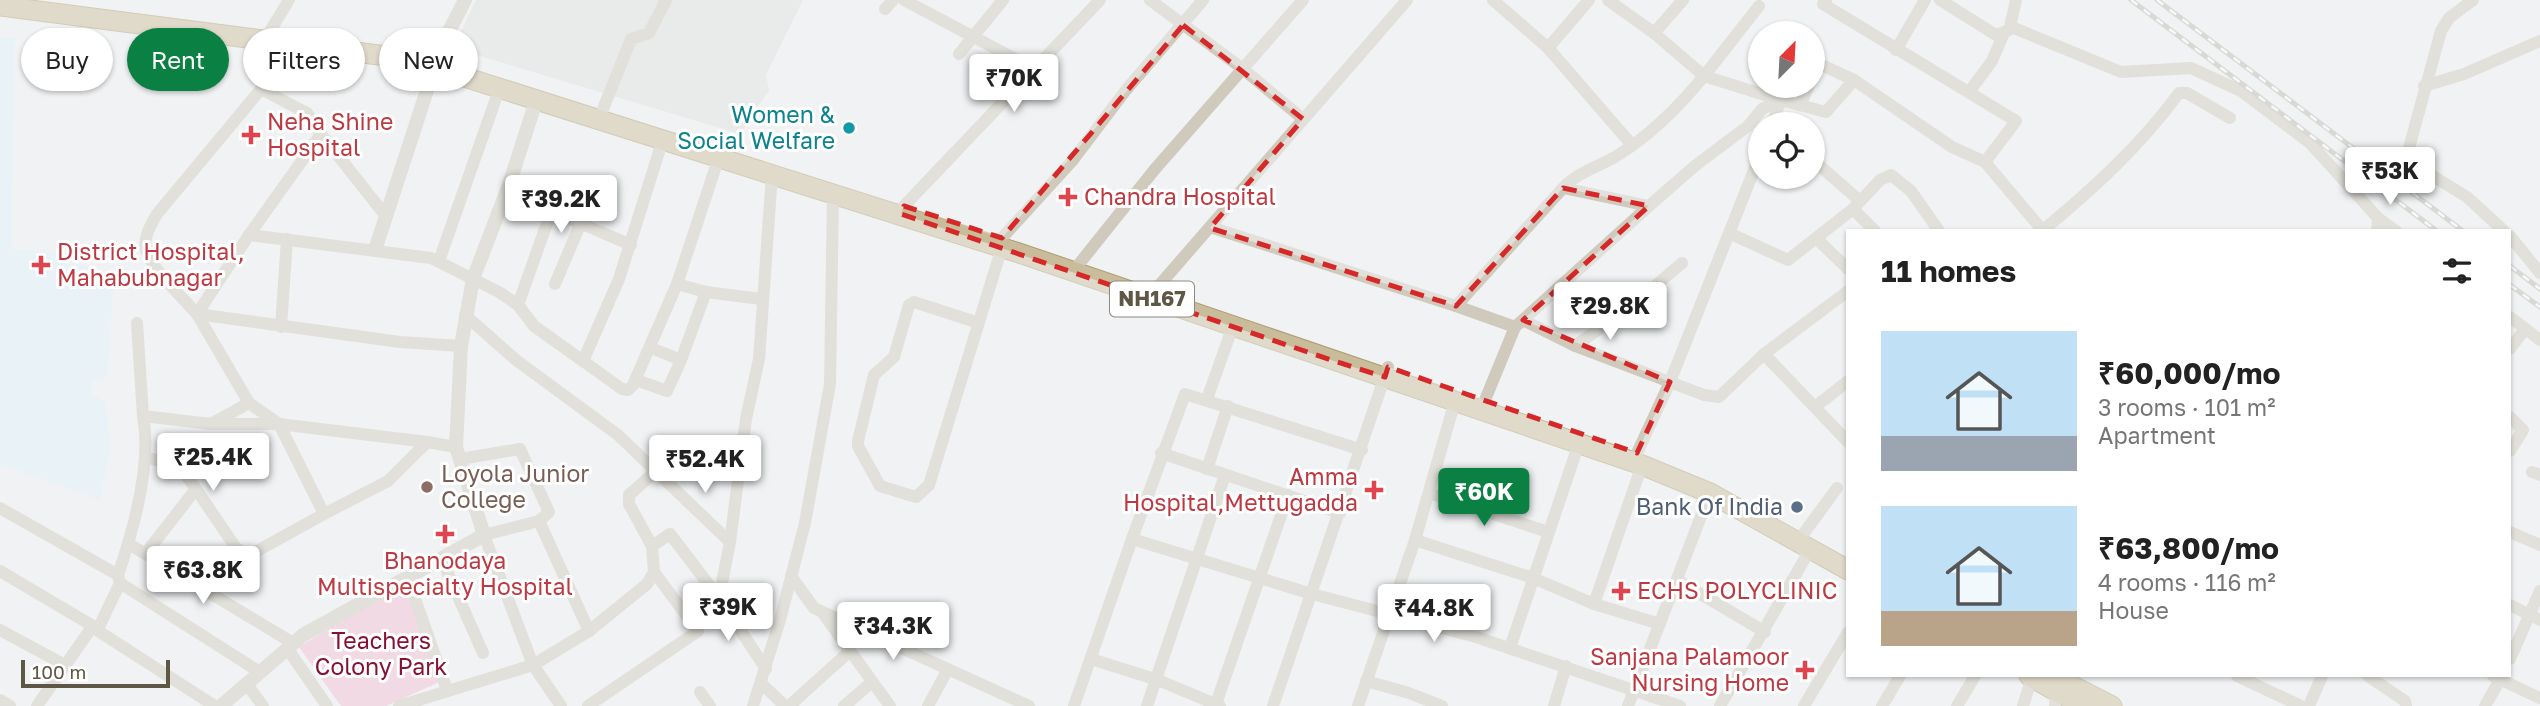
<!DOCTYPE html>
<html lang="en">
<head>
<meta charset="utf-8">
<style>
  :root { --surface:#fff; --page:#f6f6f6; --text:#222; --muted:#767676; --accent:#0b8043 }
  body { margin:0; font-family:"Golos Text",sans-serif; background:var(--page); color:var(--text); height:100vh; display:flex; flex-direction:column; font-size:26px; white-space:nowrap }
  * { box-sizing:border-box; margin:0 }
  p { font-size:23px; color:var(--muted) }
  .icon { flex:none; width:38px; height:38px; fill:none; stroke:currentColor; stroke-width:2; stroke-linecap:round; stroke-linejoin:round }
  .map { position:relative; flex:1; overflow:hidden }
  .sheet { position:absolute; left:1846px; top:229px; width:665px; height:448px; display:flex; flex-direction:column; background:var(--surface); border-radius:0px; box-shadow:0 2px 5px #0004 }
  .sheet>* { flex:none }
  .banner { position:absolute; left:21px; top:28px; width:665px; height:63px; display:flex; gap:14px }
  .needle { width:46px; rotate:24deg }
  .controls { position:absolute; left:1748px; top:21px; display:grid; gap:14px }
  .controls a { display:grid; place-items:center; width:77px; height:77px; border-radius:50%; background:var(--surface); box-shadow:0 2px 5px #0004; font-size:35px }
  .scale { position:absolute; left:21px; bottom:18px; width:149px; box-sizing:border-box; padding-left:7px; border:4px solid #5f5746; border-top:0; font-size:19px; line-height:24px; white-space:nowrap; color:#5f5746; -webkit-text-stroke:5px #fff; paint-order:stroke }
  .price { position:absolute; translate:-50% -60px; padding:0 16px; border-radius:7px; background:#fff; color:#222; font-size:23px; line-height:46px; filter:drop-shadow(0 2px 4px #0008) }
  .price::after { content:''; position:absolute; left:50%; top:42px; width:21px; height:16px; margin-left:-10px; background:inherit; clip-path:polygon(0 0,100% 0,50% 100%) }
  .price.on { background:var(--accent); color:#fff }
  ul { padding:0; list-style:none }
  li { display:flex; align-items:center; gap:21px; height:175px; padding:0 35px }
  li span { display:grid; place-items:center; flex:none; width:196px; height:140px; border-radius:0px; color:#555 }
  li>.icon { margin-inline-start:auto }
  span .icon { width:84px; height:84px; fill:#fffc; stroke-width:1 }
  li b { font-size:30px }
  h2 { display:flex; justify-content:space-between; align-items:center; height:84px; padding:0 35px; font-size:30px }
  .pill { padding:0 24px; border-radius:32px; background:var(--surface); box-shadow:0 2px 5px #0004; font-size:24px; line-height:63px }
  .pill.on { background:var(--accent); color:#fff }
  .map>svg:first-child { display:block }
</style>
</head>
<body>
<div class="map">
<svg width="2540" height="706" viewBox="0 0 2540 706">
  <rect width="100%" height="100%" fill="#f0f2f3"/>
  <polygon fill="#dfe1e1" points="476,0 803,0 766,75 769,90 740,134 453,48"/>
  <polygon fill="#e0f4fd" points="0,37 15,38 12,249 51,252 114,279 108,375 92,381 93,395 105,401 111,445 100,500 0,464"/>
  <polygon fill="#f2bcd2" points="406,581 446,679 386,706 341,706 299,647"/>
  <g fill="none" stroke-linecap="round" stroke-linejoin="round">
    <g stroke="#ae9d70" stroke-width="21">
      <g id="trunk">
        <polyline points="0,6 425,61 434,56 440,60 440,67 431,72 425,67 425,61"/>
        <polyline points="439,69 1019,253 1642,465 1710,493 1848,570"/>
        <polyline points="2029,676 2082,706"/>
        <polyline points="2054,676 2112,706"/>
      </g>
    </g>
    <g stroke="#d0cabd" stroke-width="12">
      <polyline points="904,0 1034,69"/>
      <polyline points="1150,0 1243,69 1303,119"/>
      <polyline points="1493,0 1548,48 1632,145"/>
      <polyline points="1608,0 1654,33 1683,0"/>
      <polyline points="1940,0 1996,35 2014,28 2121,72 2191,68 2241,91 2310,143 2378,218 2377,231"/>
      <polyline points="2473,0 2449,18 2441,31 2409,148 2415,165 2467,197 2504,231"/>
      <polyline points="885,9 893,0"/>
      <polyline points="2010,27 2016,0"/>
      <polyline points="1654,33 1704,76 1759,6"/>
      <polyline points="264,41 289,0"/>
      <polyline points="1548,48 1589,0"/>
      <polyline points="1896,50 1925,0"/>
      <polyline points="959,54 1003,0"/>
      <polyline points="1813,61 1854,80 1952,147 1985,162 2016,121 1823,4 1826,0"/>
      <path d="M1704 76 1781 100 1762 109 1748 126 1696 165 1649 206 1563 188C1577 173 1597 167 1615 157 1651 135 1678 108 1704 76Z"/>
      <polyline points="2424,86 2464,74 2540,41"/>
      <path d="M261 89 157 214C151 225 143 237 146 250 150 267 184 299 197 314L249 235 431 258 499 292 518 305 534 326 583 361 619 279 663 139"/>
      <polyline points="1969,92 1992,61 2004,33"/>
      <polyline points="1800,105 1809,86"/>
      <polyline points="603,109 631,39 649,33 666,0"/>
      <polyline points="1772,124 1781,100 1826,112 1854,80"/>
      <polyline points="321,134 385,215"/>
      <polyline points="1985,162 2043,231"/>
      <polyline points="1820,166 1860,201"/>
      <polyline points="1563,188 1456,306 1515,327 1649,206"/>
      <polyline points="506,191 631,245"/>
      <polyline points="901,214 904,206 1100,0"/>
      <polyline points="2378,218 2396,231"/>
      <polyline points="1210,227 1456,306"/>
      <polyline points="1875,231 1853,209 1880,180 1891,175 1911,191 1939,231"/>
      <path d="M2042 231C2093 189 2140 146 2179 93H2187L2230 118"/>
      <polyline points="1731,234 1788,260 1853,209"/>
      <polyline points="249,235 321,134 307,113 261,89 279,52"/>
      <polyline points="2510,236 2540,273"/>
      <polyline points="1002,238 1073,160 1126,90 1203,0"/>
      <polyline points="1817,239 1848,269"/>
      <polyline points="439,261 500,87"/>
      <polyline points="1079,264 1155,169 1303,0"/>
      <polyline points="555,284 580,225"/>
      <polyline points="1156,289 1407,0"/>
      <polyline points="1848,291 1764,354 1848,442"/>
      <polyline points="706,292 761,299"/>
      <polyline points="518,305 551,212"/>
      <polyline points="465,315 516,360 618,435 730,542"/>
      <polyline points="2510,317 2540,340"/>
      <polyline points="1523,320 1575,346 1634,304 1682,263"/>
      <polyline points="137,323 143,416"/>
      <polyline points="979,323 914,302 909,305 894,357 874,375 858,441 858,446 880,486 916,497 929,485 1002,247"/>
      <polyline points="281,327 287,239"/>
      <polyline points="1575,346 1704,395 1719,397 1764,354"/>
      <polyline points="651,348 681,360 706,292 677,284"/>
      <polyline points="2510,349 2525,329"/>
      <polyline points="583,361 622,389 628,390 633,385 677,284 719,157"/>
      <polyline points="636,380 667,391 681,360"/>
      <polyline points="1207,399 1233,326"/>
      <polyline points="1485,400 1515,327"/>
      <polyline points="249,403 197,314 400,342 461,346"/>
      <polyline points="1815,407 1848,381"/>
      <polyline points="2510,417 2523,430 2510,451"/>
      <polyline points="1161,453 1340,513"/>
      <polyline points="1637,453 1670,382 1760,155"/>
      <polyline points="145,457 179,466 196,489 146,553"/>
      <polyline points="1642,465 1594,604 1660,624"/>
      <polyline points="1207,469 1228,406"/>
      <polyline points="657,470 629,495 629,504 652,546 670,534 719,598 730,542 746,419 759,359 772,174"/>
      <polyline points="2532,472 2540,475"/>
      <polyline points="196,489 236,548 245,553 257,551 324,514 279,424 427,442"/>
      <polyline points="1429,493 1548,532"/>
      <path d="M0 508 118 575C133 531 152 463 143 416L211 424H279L249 403 211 424"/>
      <polyline points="324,514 388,481 427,442 456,447"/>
      <polyline points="539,521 484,535 533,665 561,706"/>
      <polyline points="2510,532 2540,545"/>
      <polyline points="1804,533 1837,488"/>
      <polyline points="1132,539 1185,394 1362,450"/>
      <polyline points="1415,540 1455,401"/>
      <polyline points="129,544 293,643"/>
      <polyline points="441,558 483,653"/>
      <polyline points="0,571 98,629 120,583 118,575"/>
      <polyline points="407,576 447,690"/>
      <polyline points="791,576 814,608 1029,706"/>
      <polyline points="1677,580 1765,632"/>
      <polyline points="120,583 258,671"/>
      <polyline points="719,598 766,669"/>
      <polyline points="2510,605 2540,620"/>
      <polyline points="822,612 890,706"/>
      <polyline points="0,630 65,665"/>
      <polyline points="589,631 647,584 654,572 652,546"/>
      <polyline points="287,648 327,706"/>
      <polyline points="1510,648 1579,443"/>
      <polyline points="1091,659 1158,680 1220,706"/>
      <polyline points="2510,659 2540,591"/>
      <polyline points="2237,676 2301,706"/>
      <polyline points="2368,676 2405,701 2406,706"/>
      <polyline points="2493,676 2540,698"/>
      <polyline points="1366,681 1409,693 1442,706"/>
      <polyline points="246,683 263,706"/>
      <polyline points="761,683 785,706"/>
      <polyline points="700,692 710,706"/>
      <polyline points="0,700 10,706"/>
      <polyline points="1216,704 1288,495"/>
      <polyline points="37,706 92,627 215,706"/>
      <polyline points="399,706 533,665 589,631 539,521 549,512 520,449 460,459"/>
      <polyline points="588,706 698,631 654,572"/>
      <polyline points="753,706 780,620 805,523 830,384 833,194"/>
      <polyline points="789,706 850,651"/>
      <polyline points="844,706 872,682"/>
      <polyline points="928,706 948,669"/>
      <polyline points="1074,706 1132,539 1312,594 1476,637 1680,706"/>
      <polyline points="1147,706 1225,475"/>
      <polyline points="1273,706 1388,367"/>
      <polyline points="1358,706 1415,540 1533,578 1594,604"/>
      <polyline points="1554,706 1566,666"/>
      <polyline points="1628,706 1710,493"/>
      <polyline points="1720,706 1811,548"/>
      <polyline points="1804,706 1848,632"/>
      <polyline points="1882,706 1900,676"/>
      <polyline points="1957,706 1975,676"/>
      <polyline points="2023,706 2032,677"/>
      <polyline points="2055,706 2056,692"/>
      <polyline points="2309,706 2322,676"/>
      <polyline points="2485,706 2502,676"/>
    </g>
    <g stroke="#d0cabd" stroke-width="14">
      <polyline points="436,57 465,0"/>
      <polyline points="375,250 433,72"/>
      <polyline points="221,706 303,635 484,535 456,447 461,346 473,279 509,185 537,98"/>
    </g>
    <use href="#trunk" stroke="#c9bc9a" stroke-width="19"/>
    <g stroke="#bbb9b2" stroke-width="5">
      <g id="rail">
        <polyline points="2131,0 2437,231"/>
        <polyline points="2157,0 2463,231"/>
        <polyline points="2510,266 2540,289"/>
        <polyline points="2510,285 2540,307"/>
      </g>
    </g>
    <use href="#rail" stroke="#fff" stroke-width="2.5" stroke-dasharray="8" stroke-linecap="butt"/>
  </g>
  <path d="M0 0H2540V706H0ZM1183 25 1303 119 1210 228 1456 306 1563 188 1649 206 1523 320 1670 382 1637 453 1388 367 1385 377 1334 361 901 214 904 206 1002 238Z" fill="#f0f2f3" fill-opacity=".55" fill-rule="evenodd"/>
  <path fill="none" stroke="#d62828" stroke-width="5" stroke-dasharray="14 9" stroke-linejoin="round" d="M1183 25 1303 119 1210 228 1456 306 1563 188 1649 206 1523 320 1670 382 1637 453 1388 367 1385 377 1334 361 901 214 904 206 1002 238Z"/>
  <circle fill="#0f9aa8" stroke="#fff" stroke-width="2.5" cx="849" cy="128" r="7"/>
  <g fill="#e0444e" stroke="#fff" stroke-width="2.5">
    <path d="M247.5 124.5h7v7h7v7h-7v7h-7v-7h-7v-7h7z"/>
    <path d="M1064.5 186.5h7v7h7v7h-7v7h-7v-7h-7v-7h7z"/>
    <path d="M37.5 254.5h7v7h7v7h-7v7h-7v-7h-7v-7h7z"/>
    <path d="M1370.5 479.5h7v7h7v7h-7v7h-7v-7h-7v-7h7z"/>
    <path d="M441.5 523.5h7v7h7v7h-7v7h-7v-7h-7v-7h7z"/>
    <path d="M1617.5 580.5h7v7h7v7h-7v7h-7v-7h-7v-7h7z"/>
    <path d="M1801.5 659.5h7v7h7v7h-7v7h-7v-7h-7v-7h7z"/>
  </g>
  <circle fill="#8d6e63" stroke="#fff" stroke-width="2.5" cx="427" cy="487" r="7"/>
  <circle fill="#5c6f8a" stroke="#fff" stroke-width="2.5" cx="1797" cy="507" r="7"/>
  <g text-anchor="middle" stroke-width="6" stroke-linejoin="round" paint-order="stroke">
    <rect fill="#fff" stroke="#8f897e" stroke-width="2" x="1110" y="281.5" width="84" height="35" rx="5"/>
    <g font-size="21" font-weight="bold" fill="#5f5746">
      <text x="1152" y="306">NH167</text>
    </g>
    <g font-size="23" fill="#0d838f" stroke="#fff" text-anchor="end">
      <text x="835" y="123">Women &amp;<tspan x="835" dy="26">Social Welfare</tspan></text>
    </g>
    <g font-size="23" fill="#be3a42" stroke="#fff" text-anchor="start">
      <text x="267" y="130">Neha Shine<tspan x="267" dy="26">Hospital</tspan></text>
      <text x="1084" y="205">Chandra Hospital</text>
      <text x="57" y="260">District Hospital,<tspan x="57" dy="26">Mahabubnagar</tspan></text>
      <text x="1358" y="485" text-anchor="end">Amma<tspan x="1358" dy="26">Hospital,Mettugadda</tspan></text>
      <text x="445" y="569" text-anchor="middle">Bhanodaya<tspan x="445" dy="26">Multispecialty Hospital</tspan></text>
      <text x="1637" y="599">ECHS POLYCLINIC</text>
      <text x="1789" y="665" text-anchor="end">Sanjana Palamoor<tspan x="1789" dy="26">Nursing Home</tspan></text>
    </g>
    <g font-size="23" fill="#785e54" stroke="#fff" text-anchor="start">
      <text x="441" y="482">Loyola Junior<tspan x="441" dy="26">College</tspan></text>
    </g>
    <g font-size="23" fill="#4e5e75" stroke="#fff" text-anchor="end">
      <text x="1783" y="515">Bank Of India</text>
    </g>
    <g font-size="23" fill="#861133" stroke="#fff">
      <text x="381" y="649">Teachers<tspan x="381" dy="26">Colony Park</tspan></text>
    </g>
  </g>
</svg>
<div class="controls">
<a><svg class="needle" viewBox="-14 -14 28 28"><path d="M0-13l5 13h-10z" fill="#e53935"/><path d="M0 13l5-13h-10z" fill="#767676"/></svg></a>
<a><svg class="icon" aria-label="locate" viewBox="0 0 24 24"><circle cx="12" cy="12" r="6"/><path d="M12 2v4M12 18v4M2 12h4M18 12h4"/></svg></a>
</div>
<div class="scale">100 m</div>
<b class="price" style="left:1014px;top:114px">₹70K</b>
<b class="price" style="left:2390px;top:207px">₹53K</b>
<b class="price" style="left:561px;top:235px">₹39.2K</b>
<b class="price" style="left:1610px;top:342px">₹29.8K</b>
<b class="price" style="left:213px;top:493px">₹25.4K</b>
<b class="price" style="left:705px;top:495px">₹52.4K</b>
<b class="price on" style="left:1484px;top:528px">₹60K</b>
<b class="price" style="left:203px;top:606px">₹63.8K</b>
<b class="price" style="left:728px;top:643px">₹39K</b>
<b class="price" style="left:1434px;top:644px">₹44.8K</b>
<b class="price" style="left:893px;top:662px">₹34.3K</b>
<div class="banner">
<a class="pill">Buy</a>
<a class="pill on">Rent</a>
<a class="pill">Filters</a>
<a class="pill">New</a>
</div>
<section class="sheet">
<h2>11 homes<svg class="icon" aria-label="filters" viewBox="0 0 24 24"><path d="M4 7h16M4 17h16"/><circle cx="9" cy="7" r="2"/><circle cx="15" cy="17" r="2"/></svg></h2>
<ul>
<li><span style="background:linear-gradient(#bfe0f5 75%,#9aa5b1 0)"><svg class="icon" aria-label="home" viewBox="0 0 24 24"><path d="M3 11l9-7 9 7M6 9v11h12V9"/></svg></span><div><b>₹60,000/mo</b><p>3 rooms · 101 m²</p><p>Apartment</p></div></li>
<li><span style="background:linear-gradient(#bfe0f5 75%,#b9a48a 0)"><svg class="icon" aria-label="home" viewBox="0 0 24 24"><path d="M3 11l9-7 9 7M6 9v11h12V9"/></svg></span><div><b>₹63,800/mo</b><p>4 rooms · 116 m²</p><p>House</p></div></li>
</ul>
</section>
</div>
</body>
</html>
